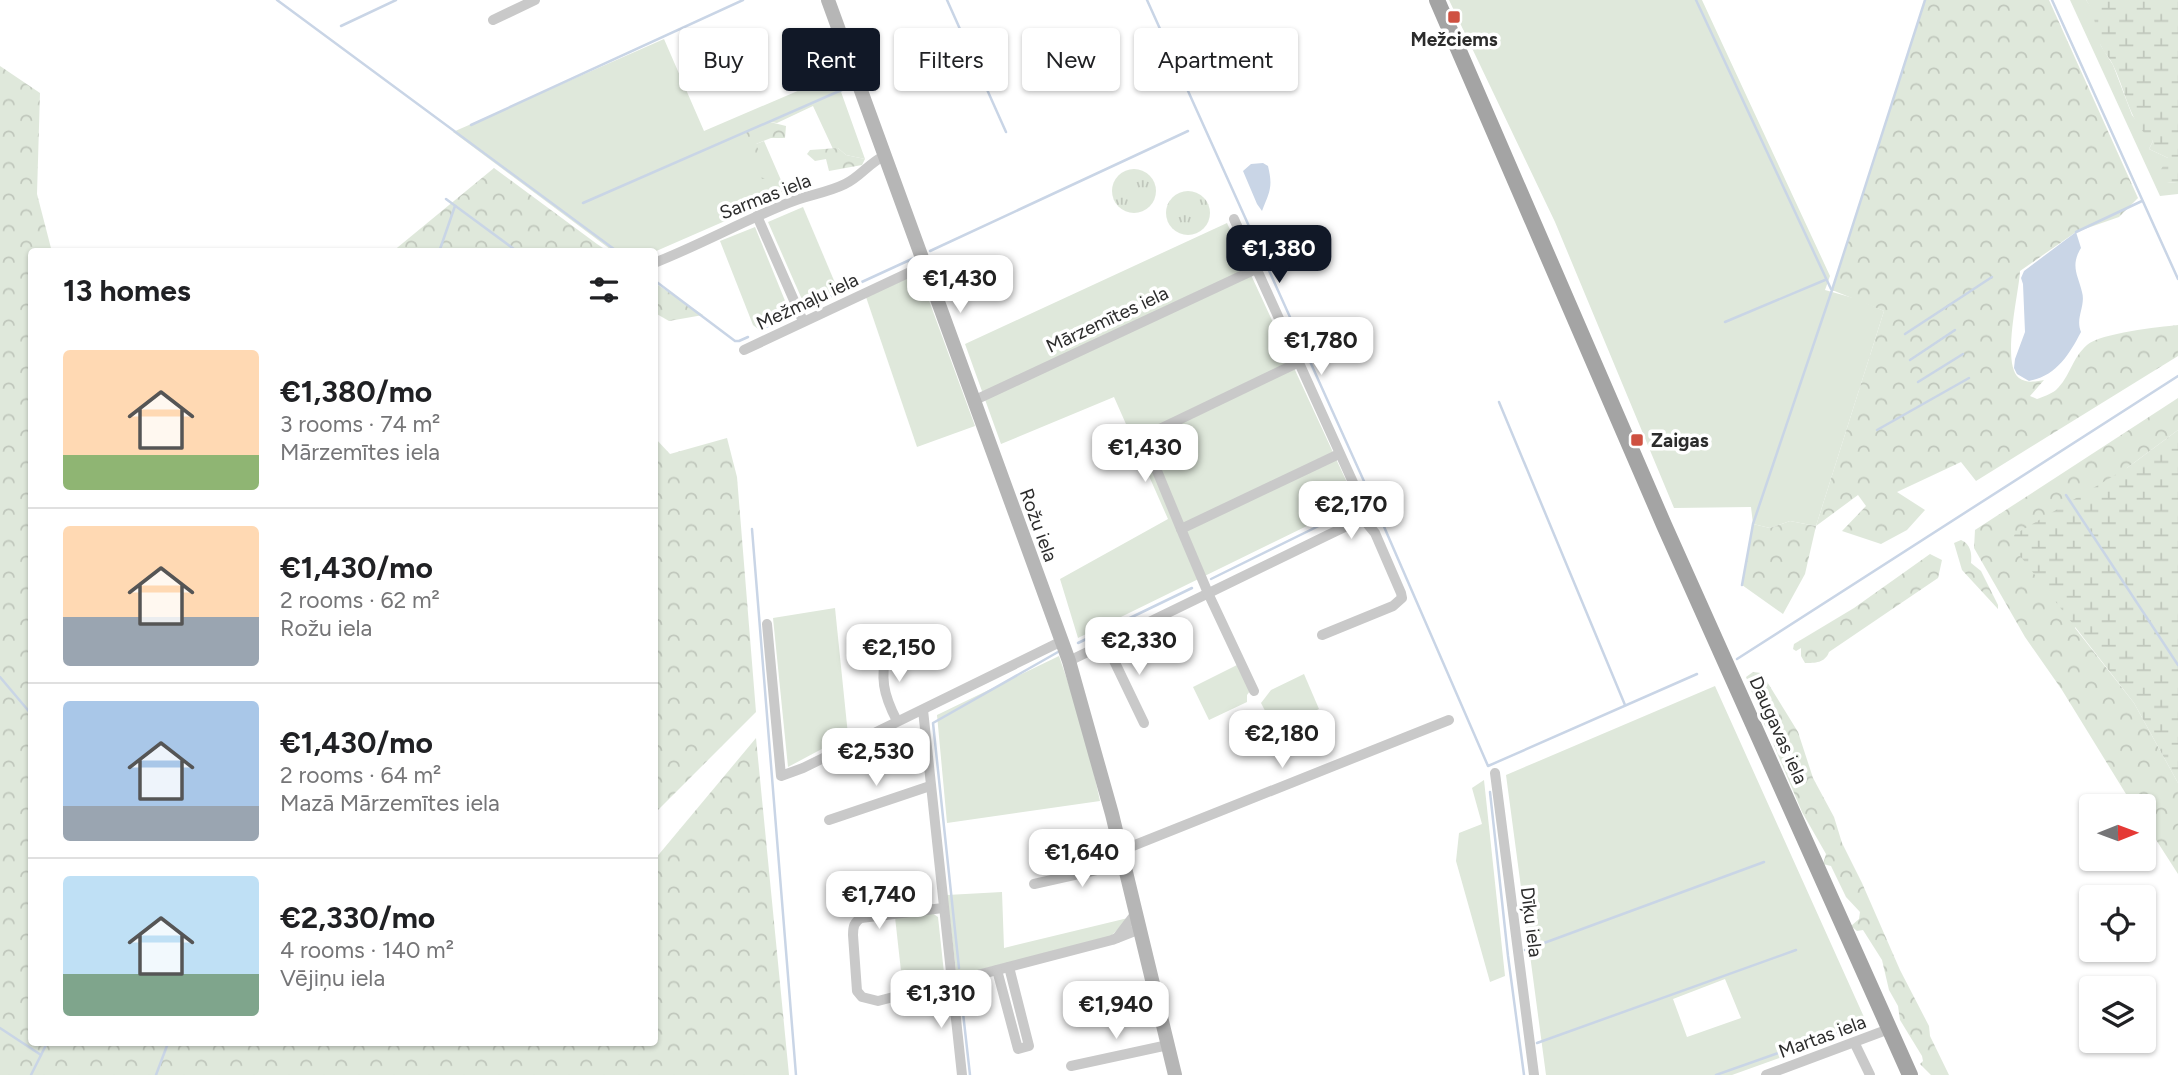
<!DOCTYPE html>
<html lang="en">
<head>
<meta charset="utf-8">
<style>
  :root { --surface:#fff; --page:#f6f6f6; --text:#202124; --muted:#757577; --line:#e0e0e0; --accent:#111827 }
  body { margin:0; font-family:Figtree,sans-serif; background:var(--page); color:var(--text); height:100vh; display:flex; flex-direction:column; font-size:26px; white-space:nowrap }
  * { box-sizing:border-box; margin:0 }
  p { font-size:23px; color:var(--muted) }
  .icon { flex:none; width:38px; height:38px; fill:none; stroke:currentColor; stroke-width:2; stroke-linecap:round; stroke-linejoin:round }
  .map { position:relative; flex:1; overflow:hidden }
  .drawer { position:absolute; left:28px; top:248px; width:630px; height:798px; display:flex; flex-direction:column; background:var(--surface); border-radius:7px; box-shadow:0 2px 5px #0004 }
  .drawer>* { flex:none }
  .top-card { position:absolute; left:679px; top:28px; width:665px; height:63px; display:flex; gap:14px }
  .needle { width:46px; rotate:89deg }
  .fabs { position:absolute; left:2079px; top:794px; display:grid; gap:14px }
  .fabs a { display:grid; place-items:center; width:77px; height:77px; border-radius:7px; background:var(--surface); box-shadow:0 2px 5px #0004; font-size:35px }
  .price { position:absolute; translate:-50% -60px; padding:0 16px; border-radius:14px; background:#fff; color:#222; font-size:23px; line-height:46px; filter:drop-shadow(0 2px 4px #0008) }
  .price::after { content:''; position:absolute; left:50%; top:42px; width:21px; height:16px; margin-left:-10px; background:inherit; clip-path:polygon(0 0,100% 0,50% 100%) }
  .price.current { background:var(--accent); color:#fff }
  ul { padding:0; list-style:none }
  li { display:flex; align-items:center; gap:21px; height:175px; padding:0 35px }
  li+li { border-top:2px solid var(--line) }
  li span { display:grid; place-items:center; flex:none; width:196px; height:140px; border-radius:7px; color:#555 }
  li>.icon { margin-inline-start:auto }
  span .icon { width:84px; height:84px; fill:#fffc; stroke-width:1 }
  li b { font-size:30px }
  h2 { display:flex; justify-content:space-between; align-items:center; height:84px; padding:0 35px; font-size:30px }
  .tag { padding:0 24px; border-radius:7px; background:var(--surface); box-shadow:0 2px 5px #0004; font-size:24px; line-height:63px }
  .tag.current { background:var(--accent); color:#fff }
  .map>svg:first-child { display:block }
</style>
</head>
<body>
<div class="map">
<svg width="2178" height="1075" viewBox="0 0 2178 1075">
  <defs>
    <pattern id="forest-crowns" width="20" height="18" patternUnits="userSpaceOnUse" patternTransform="scale(1.75)"><rect width="20" height="18" fill="#dfe8db"/><path d="M2 6a3 3 0 1 1 6 0M12 15a3 3 0 1 1 6 0" fill="none" stroke="#c0c7bc"/></pattern>
    <pattern id="wetland-marsh" width="20" height="14" patternUnits="userSpaceOnUse" patternTransform="scale(1.75)"><rect width="20" height="14" fill="#dfe8db"/><path d="M1 5h8M5 5V1M11 12h8M15 12V8" fill="none" stroke="#c0c7bc"/></pattern>
    <pattern id="park-tufts" width="24" height="20" patternUnits="userSpaceOnUse" patternTransform="scale(1.75)"><rect width="24" height="20" fill="#dfe8db"/><path d="M3 7l-1-3M5 7V3M7 7l1-3M15 17l-1-3M17 17v-4M19 17l1-3" fill="none" stroke="#c0c7bc"/></pattern>
  </defs>
  <rect width="100%" height="100%" fill="#fff"/>
  <g fill="#dfe8db" fill-rule="evenodd">
    <polygon points="1449,0 1702,0 1830,276 1825,290 1857,299 1884,311 1816,526 1790,521 1770,528 1753,524 1751,507 1674,508 1555,222"/>
    <polygon points="2070,0 2086,0 2093,10 2101,46 2113,65 2132,115 2153,141 2149,149 2168,158 2167,183 2178,182 2178,194 2160,196"/>
    <polygon points="664,39 704,131 835,75 865,159 846,155 838,148 833,149 813,106 777,123 770,122 756,144 764,141 787,194 654,252 614,252 453,132"/>
    <polygon points="803,207 838,290 804,304 768,222"/>
    <polygon points="1227,223 1356,502 1078,638 1060,579 1168,519 1114,397 1001,444 965,344"/>
    <polygon points="755,227 790,313 758,329 753,325 720,241"/>
    <polygon points="912,274 920,276 975,426 917,447 866,297"/>
    <polygon points="835,608 848,735 788,767 773,618"/>
    <polygon points="1059,656 1084,729 1100,801 947,823 937,715"/>
    <polygon points="1237,665 1250,691 1247,695 1247,702 1209,720 1193,687"/>
    <polygon points="1304,674 1319,709 1275,730 1261,703 1271,690"/>
    <path d="M1715 686 1868 1026 1732 1075H1546L1506 775ZM1725 979 1741 1018 1687 1037 1673 999Z"/>
    <polygon points="1484,780 1505,976 1490,982 1456,861 1459,833 1482,824 1472,788"/>
    <polygon points="1002,892 1004,948 1128,918 1128,920 1111,936 963,974 956,971 947,895"/>
    <polygon points="932,913 938,917 944,973 941,980 903,989 895,917"/>
  </g>
  <g fill="url(#forest-crowns)">
    <path d="M1925 0H2049L2138 198 2119 217 2076 232 2020 271C2019 293 2001 364 2019 378 2027 384 2037 381 2044 380L2030 396 2037 399C2043 397 2051 394 2056 390 2070 377 2072 358 2087 345 2101 333 2159 327 2178 325V356L1976 481 1961 462 1897 492 1925 510 1907 530 1881 544 1842 531 1866 506 1858 495 1816 526 1805 574 1783 614 1742 585 1753 524 1770 528 1790 521 1816 526 1884 311 1832 290Z"/>
    <polygon points="0,66 40,93 37,194 52,252 32,252 32,1043 654,1043 655,859 756,738 789,1075 0,1075"/>
    <polygon points="770,122 786,126 785,138 771,138 756,144 770,177 762,179 749,149 751,145 743,142 744,133"/>
    <polygon points="838,148 846,155 865,159 862,165 829,171 826,159 815,161 807,154 810,150"/>
    <polygon points="494,168 597,244 609,252 392,252"/>
    <polygon points="655,283 703,315 669,321 655,313"/>
    <polygon points="2178,398 2178,430 2127,468 2075,628 2134,703 2178,783 2178,874 2144,821 2144,807 2134,807 2062,690 2025,637 1974,548 1975,530"/>
    <polygon points="655,438 670,454 727,438 737,477 756,712 655,813"/>
    <path d="M1961 540C1971 544 1972 554 1971 563L1981 571 1998 605V609L1962 570 1954 543Z"/>
    <path d="M1930 554 1942 560 1938 578 1829 652C1825 663 1815 663 1805 663L1801 656V648L1796 651 1793 649 1794 644 1854 608Z"/>
    <polygon points="1753,672 1761,673 1766,680 1798,732 1813,778 1834,817 1842,843 1862,883 1900,970 1929,1026 1930,1036 1949,1075 1931,1075 1920,1064 1923,1061 1922,1056 1900,1020 1898,1006 1889,990 1882,960 1863,930 1857,931 1851,926 1859,919 1860,912 1846,897 1831,866 1823,864 1826,854 1802,812 1773,743 1775,734 1765,726 1746,677"/>
  </g>
  <g fill="url(#wetland-marsh)">
    <path d="M2086 0H2178V182L2167 183 2160 171 2168 158 2149 149 2153 141C2129 123 2126 91 2113 65 2110 58 2104 53 2101 46 2094 30 2097 16 2086 0Z"/>
    <polygon points="2178,430 2178,783 2134,703 2007,539 2127,468"/>
  </g>
  <g fill="url(#park-tufts)">
    <circle cx="1134" cy="191" r="22"/>
    <circle cx="1188" cy="213" r="22"/>
  </g>
  <g fill="#c9d5e6">
    <path d="M1263 163 1268 166C1273 187 1270 191 1262 211L1257 204 1243 171 1251 164Z"/>
    <path d="M2076 232 2081 248C2070 266 2078 275 2082 292 2086 306 2075 318 2081 332 2069 355 2056 376 2029 381L2017 374 2014 368 2015 359 2025 332 2023 284 2021 278 2024 271Z"/>
  </g>
  <g fill="none" stroke-linecap="round" stroke-linejoin="round">
    <g stroke="#c9d5e6" stroke-width="2.5">
      <polyline points="277,0 618,252"/>
      <polyline points="947,0 1006,132"/>
      <polyline points="1147,0 1372,499 1488,766 1697,674"/>
      <polyline points="1696,0 1831,289"/>
      <polyline points="2052,0 2178,279"/>
      <polyline points="341,26 396,0"/>
      <polyline points="471,125 743,0"/>
      <polyline points="446,199 518,252"/>
      <polyline points="583,203 844,89"/>
      <polyline points="2076,232 2142,201"/>
      <polyline points="930,251 1188,131"/>
      <polyline points="439,252 455,206"/>
      <polyline points="654,280 735,341 739,341 748,337"/>
      <polyline points="803,309 914,258"/>
      <polyline points="1725,322 1825,280"/>
      <polyline points="760,330 790,315"/>
      <polyline points="1905,334 1992,277"/>
      <polyline points="1910,360 1955,330"/>
      <polyline points="1918,382 1963,354"/>
      <polyline points="1499,402 1625,705"/>
      <polyline points="1877,430 1969,378"/>
      <polyline points="2066,495 2178,665"/>
      <polyline points="752,529 796,1075"/>
      <polyline points="1211,579 1349,511"/>
      <polyline points="1742,585 1753,524 1832,290 1925,0"/>
      <polyline points="1078,643 1192,588"/>
      <polyline points="1737,659 2178,376"/>
      <polyline points="0,677 32,715"/>
      <polyline points="1490,792 1508,956 1524,1075"/>
      <polyline points="1525,950 1764,862"/>
      <polyline points="959,968 933,723 1058,652"/>
      <polyline points="960,986 970,1075"/>
      <polyline points="0,1028 41,1055"/>
      <polyline points="1537,1043 1796,950"/>
      <polyline points="31,1075 47,1043"/>
      <polyline points="156,1075 168,1043"/>
      <polyline points="1716,1075 1860,1024"/>
    </g>
    <g stroke="#c9c9c9" stroke-width="10">
      <polyline points="493,20 535,0"/>
      <polyline points="757,216 803,321"/>
      <polyline points="1234,219 1356,489 1365,511 1365,521 1375,533 1401,593 1402,598 1393,606 1322,635"/>
      <path d="M654 263C700 245 743 221 788 203 807 195 827 193 845 184 860 177 869 163 884 156"/>
      <polyline points="744,350 923,266"/>
      <polyline points="973,401 1256,269"/>
      <polyline points="1181,529 1143,437 1297,363"/>
      <polyline points="767,624 781,776 803,768 1062,641"/>
      <polyline points="1106,644 1144,723"/>
      <path d="M887 648C880 678 883 694 897 721"/>
      <polyline points="1069,661 1328,535 1353,523 1365,521"/>
      <polyline points="1254,691 1208,593 1181,529 1339,454"/>
      <polyline points="923,710 962,1075"/>
      <polyline points="1495,773 1534,1075"/>
      <polyline points="829,820 930,786"/>
      <polyline points="1120,851 1449,720"/>
      <polyline points="1034,884 1123,864"/>
      <path d="M943 908 861 918C854 922 853 927 853 935L857 991 862 997 878 1001 1112 940 1140 929"/>
      <polyline points="1117,938 1136,913"/>
      <polyline points="997,970 1018,1049 1029,1046 1009,967"/>
      <polyline points="1855,1044 1870,1075"/>
      <polyline points="1071,1066 1168,1045"/>
      <polyline points="1766,1075 1889,1029"/>
    </g>
    <polyline stroke="#b6b6b6" stroke-width="14" points="828,0 1069,661 1112,814 1175,1075"/>
    <polyline stroke="#a4a4a4" stroke-width="16" points="1437,0 1664,525 1910,1075"/>
  </g>
  <g fill="#cf5141" stroke="#fff" stroke-width="2.5">
    <rect x="1447" y="10" width="14" height="14" rx="3.5"/>
    <rect x="1630" y="433" width="14" height="14" rx="3.5"/>
  </g>
  <g text-anchor="middle" stroke-width="7" stroke-linejoin="round" paint-order="stroke">
    <g font-size="19" font-weight="bold" fill="#2c2c2c" stroke="#fff">
      <text x="1454" y="46">Mežciems</text>
      <text x="1651" y="447" text-anchor="start">Zaigas</text>
    </g>
    <g font-size="19" fill="#2c2c2c" stroke="#fff">
      <text transform="translate(765 196) rotate(-21)" y="7">Sarmas iela</text>
      <text transform="translate(807 301) rotate(-25)" y="7">Mežmaļu iela</text>
      <text transform="translate(1107 319) rotate(-25)" y="7">Mārzemītes iela</text>
      <text transform="translate(1039 525) rotate(70)" y="7">Rožu iela</text>
      <text transform="translate(1779 730) rotate(66)" y="7">Daugavas iela</text>
      <text transform="translate(1532 922) rotate(83)" y="7">Dīķu iela</text>
      <text transform="translate(1822 1036) rotate(-20)" y="7">Martas iela</text>
    </g>
  </g>
</svg>
<div class="fabs">
<a><svg class="needle" viewBox="-14 -14 28 28"><path d="M0-13l5 13h-10z" fill="#e53935"/><path d="M0 13l5-13h-10z" fill="#757577"/></svg></a>
<a><svg class="icon" aria-label="locate" viewBox="0 0 24 24"><circle cx="12" cy="12" r="6"/><path d="M12 2v4M12 18v4M2 12h4M18 12h4"/></svg></a>
<a><svg class="icon" aria-label="layers" viewBox="0 0 24 24"><path d="M12 4l9 5-9 5-9-5zM3 14l9 5 9-5"/></svg></a>
</div>
<b class="price current" style="left:1279px;top:285px">€1,380</b>
<b class="price" style="left:960px;top:315px">€1,430</b>
<b class="price" style="left:1321px;top:377px">€1,780</b>
<b class="price" style="left:1145px;top:484px">€1,430</b>
<b class="price" style="left:1351px;top:541px">€2,170</b>
<b class="price" style="left:1139px;top:677px">€2,330</b>
<b class="price" style="left:899px;top:684px">€2,150</b>
<b class="price" style="left:1282px;top:770px">€2,180</b>
<b class="price" style="left:876px;top:788px">€2,530</b>
<b class="price" style="left:1082px;top:889px">€1,640</b>
<b class="price" style="left:879px;top:931px">€1,740</b>
<b class="price" style="left:941px;top:1030px">€1,310</b>
<b class="price" style="left:1116px;top:1041px">€1,940</b>
<div class="top-card">
<a class="tag">Buy</a>
<a class="tag current">Rent</a>
<a class="tag">Filters</a>
<a class="tag">New</a>
<a class="tag">Apartment</a>
</div>
<section class="drawer">
<h2>13 homes<svg class="icon" aria-label="filters" viewBox="0 0 24 24"><path d="M4 7h16M4 17h16"/><circle cx="9" cy="7" r="2"/><circle cx="15" cy="17" r="2"/></svg></h2>
<ul>
<li><span style="background:linear-gradient(#ffd9b3 75%,#8fb573 0)"><svg class="icon" aria-label="home" viewBox="0 0 24 24"><path d="M3 11l9-7 9 7M6 9v11h12V9"/></svg></span><div><b>€1,380/mo</b><p>3 rooms · 74 m²</p><p>Mārzemītes iela</p></div></li>
<li><span style="background:linear-gradient(#ffd9b3 65%,#9aa5b1 0)"><svg class="icon" aria-label="home" viewBox="0 0 24 24"><path d="M3 11l9-7 9 7M6 9v11h12V9"/></svg></span><div><b>€1,430/mo</b><p>2 rooms · 62 m²</p><p>Rožu iela</p></div></li>
<li><span style="background:linear-gradient(#a9c7e8 75%,#9aa5b1 0)"><svg class="icon" aria-label="home" viewBox="0 0 24 24"><path d="M3 11l9-7 9 7M6 9v11h12V9"/></svg></span><div><b>€1,430/mo</b><p>2 rooms · 64 m²</p><p>Mazā Mārzemītes iela</p></div></li>
<li><span style="background:linear-gradient(#bfe0f5 70%,#7fa58c 0)"><svg class="icon" aria-label="home" viewBox="0 0 24 24"><path d="M3 11l9-7 9 7M6 9v11h12V9"/></svg></span><div><b>€2,330/mo</b><p>4 rooms · 140 m²</p><p>Vējiņu iela</p></div></li>
</ul>
</section>
</div>
</body>
</html>
